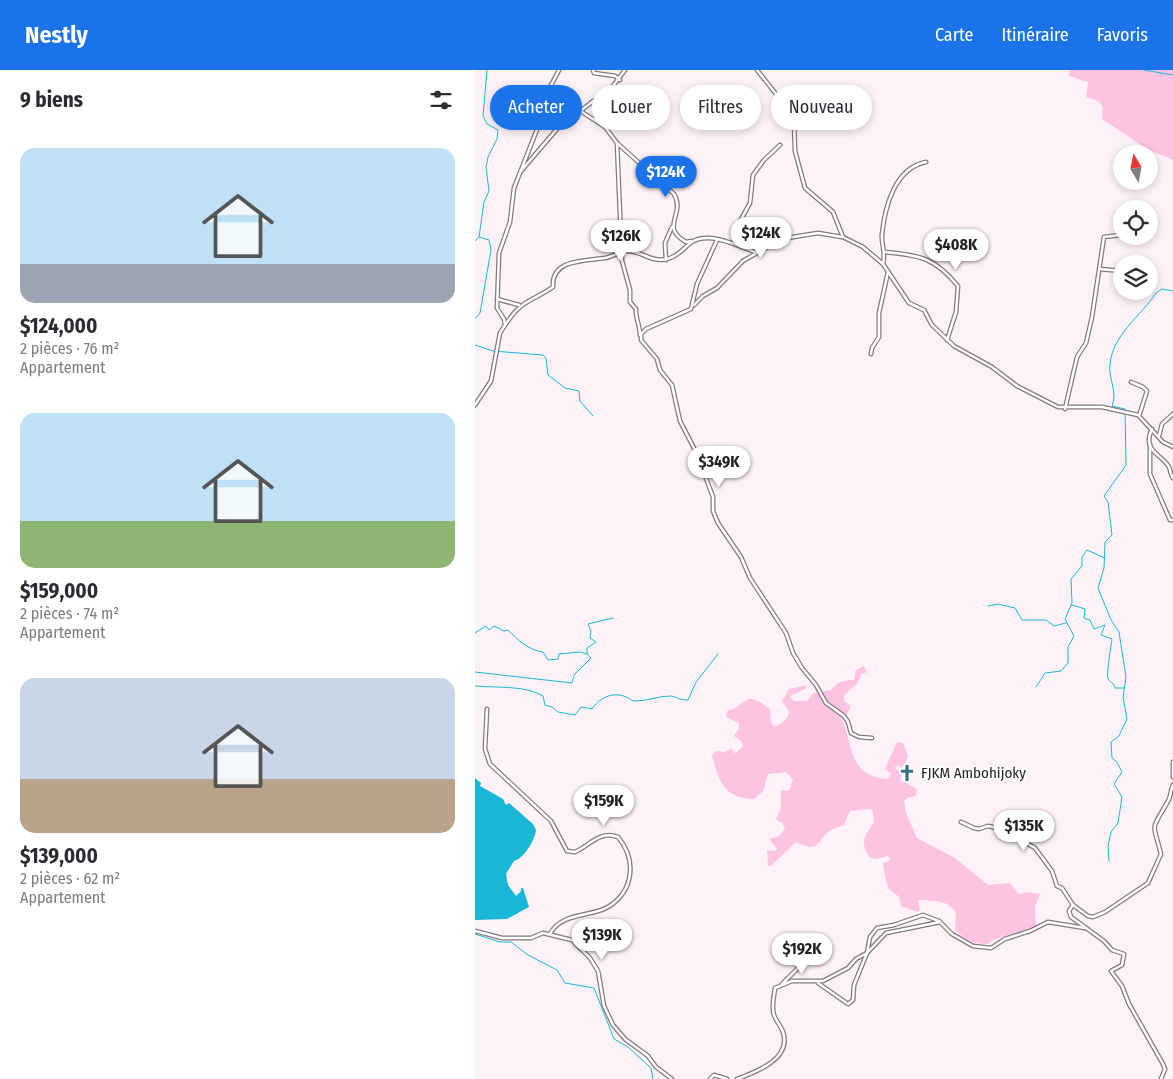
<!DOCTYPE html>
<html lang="fr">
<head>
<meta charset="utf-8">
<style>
  :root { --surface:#fff; --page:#f2f2f3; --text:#2b2b33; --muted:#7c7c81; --accent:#1a73e8 }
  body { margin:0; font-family:"Fira Sans Condensed",sans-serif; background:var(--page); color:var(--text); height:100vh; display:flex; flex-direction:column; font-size:19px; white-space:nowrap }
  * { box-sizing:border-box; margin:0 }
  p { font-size:16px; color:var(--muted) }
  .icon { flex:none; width:28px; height:28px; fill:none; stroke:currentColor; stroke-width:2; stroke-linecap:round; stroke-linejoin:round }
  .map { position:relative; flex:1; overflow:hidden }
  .panel { display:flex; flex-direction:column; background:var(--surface); width:475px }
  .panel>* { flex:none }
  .top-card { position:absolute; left:15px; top:15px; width:475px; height:45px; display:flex; gap:10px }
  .needle { width:32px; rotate:350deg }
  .fabs { position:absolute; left:638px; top:75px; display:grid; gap:10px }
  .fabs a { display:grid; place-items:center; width:45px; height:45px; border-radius:50%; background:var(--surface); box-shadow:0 2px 8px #0003; font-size:25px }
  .price { position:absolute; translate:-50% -42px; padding:0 11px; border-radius:18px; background:#fff; color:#222; font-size:16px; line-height:32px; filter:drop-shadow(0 1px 2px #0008) }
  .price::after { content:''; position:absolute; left:50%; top:30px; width:15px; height:11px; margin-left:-8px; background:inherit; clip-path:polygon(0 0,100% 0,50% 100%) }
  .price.selected { background:var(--accent); color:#fff }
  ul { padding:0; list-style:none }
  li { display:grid; align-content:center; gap:10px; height:265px; padding:0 20px }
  li span { display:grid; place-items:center; height:155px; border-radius:15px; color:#555 }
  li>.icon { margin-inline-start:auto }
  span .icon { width:90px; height:90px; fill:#fffc; stroke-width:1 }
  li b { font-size:21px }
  h2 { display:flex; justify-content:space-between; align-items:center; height:60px; padding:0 20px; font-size:21px }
  .tag { padding:0 18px; border-radius:22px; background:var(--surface); box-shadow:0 2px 8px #0003; font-size:18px; line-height:45px }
  .tag.selected { background:var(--accent); color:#fff }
  header { display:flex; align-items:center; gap:30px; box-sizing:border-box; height:70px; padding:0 25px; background:var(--accent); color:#fff }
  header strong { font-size:24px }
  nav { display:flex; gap:28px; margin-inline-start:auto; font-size:18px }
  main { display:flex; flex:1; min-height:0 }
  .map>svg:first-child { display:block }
</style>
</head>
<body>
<header>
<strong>Nestly</strong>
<nav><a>Carte</a><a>Itinéraire</a><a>Favoris</a></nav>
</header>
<main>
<section class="panel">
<h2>9 biens<svg class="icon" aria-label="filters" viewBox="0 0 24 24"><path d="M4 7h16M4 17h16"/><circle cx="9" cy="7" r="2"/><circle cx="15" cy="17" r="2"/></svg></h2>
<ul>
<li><span style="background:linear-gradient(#bfe0f5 75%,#9aa5b1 0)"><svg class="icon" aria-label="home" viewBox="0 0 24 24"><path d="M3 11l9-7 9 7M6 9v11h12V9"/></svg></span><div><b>$124,000</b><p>2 pièces · 76 m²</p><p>Appartement</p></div></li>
<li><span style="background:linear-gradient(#bfe0f5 70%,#8fb573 0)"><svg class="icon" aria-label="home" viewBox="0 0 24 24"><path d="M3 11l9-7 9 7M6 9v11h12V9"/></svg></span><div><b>$159,000</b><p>2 pièces · 74 m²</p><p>Appartement</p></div></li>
<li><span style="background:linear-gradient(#c9d6e8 65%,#b9a48a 0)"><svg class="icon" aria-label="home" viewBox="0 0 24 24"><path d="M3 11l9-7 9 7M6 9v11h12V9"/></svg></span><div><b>$139,000</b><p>2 pièces · 62 m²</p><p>Appartement</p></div></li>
</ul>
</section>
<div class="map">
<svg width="698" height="1009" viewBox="0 0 698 1009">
  <rect width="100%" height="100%" fill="#fdf2f8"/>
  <g fill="#fcc3e3">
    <polygon points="595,0 698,0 698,90 672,79 627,49 628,38 625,32 611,27 613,12 594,6"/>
    <path d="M389 596 392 602 386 604 382 614 369 625V631L376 636 372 644 366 648C379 673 372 707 413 709L416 704 410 699 422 672 428 673 433 685 430 694 426 698 422 695 421 699 427 703 425 710 442 719 441 726 432 728 429 731 431 743 442 768 480 788 513 815 535 813 544 824 551 822 565 824 560 837 561 856 518 870 515 873C503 877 488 868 480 860L481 843C474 829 456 831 443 830L445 841 442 842 426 836 424 827 414 819 411 811 408 793 414 791 415 788 413 786 400 789 394 787C385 772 389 766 399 753L398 741 395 739 375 741 369 755C365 757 362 757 358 759 341 768 347 785 321 772L296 796 293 795 292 780 300 781 302 779 294 769 304 766 310 759 308 754 301 749 306 738V720L314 721 318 710 311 702 293 704 288 721 279 729C249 728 244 712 237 685L241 681 249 682 257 678 259 683 262 682 268 676 266 671 259 666 264 658V653L251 647 252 641C273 636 267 618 295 639L296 653 299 656C306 655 313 649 314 642L307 631 314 619 332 615 330 619 317 625 315 628 320 631H332L338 623 356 620C362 612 368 610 379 610L381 600Z"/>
  </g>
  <path fill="#18b7d7" d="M0 708 6 713 5 716 28 729 31 735 34 733 58 754 61 760C60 769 50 788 39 791L31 804 33 815 41 826 46 821V818H48L54 837 32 849 0 850Z"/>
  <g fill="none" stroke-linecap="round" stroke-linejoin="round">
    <g stroke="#18b7d7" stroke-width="1">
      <polyline points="669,0 698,5"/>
      <polyline points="0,171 4,167 9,132 14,121 11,97 13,87 22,69 23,60 12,54 8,46 12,0"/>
      <polyline points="0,249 5,243 16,180 14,170 4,167"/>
      <polyline points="0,275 18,281 68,285 71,288 73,305 90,318 104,321 105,331 118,346"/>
      <path d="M597 535 610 539 609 548 615 550 619 559 630 555 626 565 637 569C636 576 631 606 633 609 636 613 639 613 640 618H649"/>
      <polyline points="513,536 523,534 540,538 547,550 571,550 579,556 591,553"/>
      <path d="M0 563 11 556 14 560 19 556 29 561 33 560C43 570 53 580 68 582L73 590 83 589 84 584 105 582 112 584V578L121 572 115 568 116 561 113 554 138 548"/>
      <polyline points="0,602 97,613 99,605 116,588 112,584"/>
      <path d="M0 616C21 618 50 615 68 626L70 635 77 637 83 642 100 645 106 637 117 639C124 628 138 621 151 627 155 628 155 631 161 631 173 631 183 626 195 626 200 626 204 630 213 630L221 612 243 584"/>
      <polyline points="561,617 570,603 586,601 593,593 593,577 599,566 590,549 597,533 596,509 607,496 607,487 612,480 630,488"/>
      <path d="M634 791 633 776 636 762 643 753 647 727 639 714 647 702 642 692 637 688 636 672 644 666 652 649 648 627 651 607 644 562 636 550 623 518 629 498 630 472 637 465 633 432 629 426 651 395 650 339 637 336C643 322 633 308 635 294 638 264 666 246 681 223L687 219 698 221"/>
      <polyline points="0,864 25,872 36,872 53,885 82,900 90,913 119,918 139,969 153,977 176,998 178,1009"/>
    </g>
    <g stroke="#857980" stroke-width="5">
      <g id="minor">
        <polyline points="118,0 119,3 140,6 145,10"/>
        <polyline points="282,0 312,38 319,51 320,81 330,118 358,142 368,167 388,177 408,194 434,233 449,240 457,255 479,276 517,297 542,316 583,337 627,337 663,345 688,372 698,377"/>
        <polyline points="117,32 132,23"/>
        <path d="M104 40 130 57 142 73 147 191 155 220V232L161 239C160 247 165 255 165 265"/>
        <path d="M142 73 199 124C211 144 184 157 211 172L217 171"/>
        <polyline points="46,101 82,59 117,32 129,28 150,0"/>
        <polyline points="242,170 222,214 216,239 171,259 166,264 166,270 182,289 185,300 197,315 205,351 222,384 238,427 238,441 243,453 266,487 275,508 311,563 318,583 327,598 341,615 351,633 369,646 373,652 376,663 384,667 397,668"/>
        <polyline points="261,173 264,153 275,133 278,105 289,90 305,75"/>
        <path d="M410 182C445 185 460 188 483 216L481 242 472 270"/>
        <polyline points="191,190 190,173 197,157"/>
        <path d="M408 194C411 181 406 175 407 164 410 136 420 98 451 92"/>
        <polyline points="625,199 646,201"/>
        <polyline points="22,229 44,235"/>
        <polyline points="219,235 228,226 242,218 268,191 306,169 343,163 367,167"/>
        <path d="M31 254C46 230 56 232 78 217 76 189 109 191 130 188 137 187 145 181 152 181 165 180 176 193 192 189 203 187 209 177 217 172 234 161 264 176 280 182"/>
        <polyline points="396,284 397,278 404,267 404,243 413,202"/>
        <polyline points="656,312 668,317 672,321 664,346"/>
        <polyline points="0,335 16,311 25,263 30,255 29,249 22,238 24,183 35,152 39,118 63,57 72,23 84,0"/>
        <polyline points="590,339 602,287 611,273 617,247 629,167 646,165"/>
        <path d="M677 359C666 381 688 385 694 397 696 401 695 404 698 408"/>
        <polyline points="684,366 687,354 698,344"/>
        <polyline points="675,374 675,404 695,450 698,450"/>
        <path d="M12 639 10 679 15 694 76 751 92 781 100 782C114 776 125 760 143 767 162 790 159 821 133 837 117 847 86 842 75 864"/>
        <polyline points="698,692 698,707"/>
        <polyline points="486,752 499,758 504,759 513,756 526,759 560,778 577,801 582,816 587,818 598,835"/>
        <polyline points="0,861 27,868 56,868 68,863 97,870 115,888 123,901 129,936 138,955 150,969 173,986 181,997 197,1009"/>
        <polyline points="343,913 373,934 378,930 379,915 392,883 411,863 465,852"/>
        <polyline points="307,914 332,889 338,887"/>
        <polyline points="235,1009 239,1005 252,1009"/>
        <path d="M262 1009C281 1002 317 989 308 962 306 956 301 951 299 945 296 937 299 927 300 918L317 911H348L373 898 381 889 392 883 395 867 402 858 419 855 448 845 464 851 477 864 498 876 516 878 530 869 555 861 573 852 610 858"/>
        <path d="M686 1009 690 999 688 994 654 934 647 916 636 901 647 895 649 884 637 880 629 871 596 847 594 841 598 835 613 846 618 847 630 842 673 813 686 784C678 752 675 762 692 733 696 728 695 721 698 715"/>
      </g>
    </g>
    <use href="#minor" stroke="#fff" stroke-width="2.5"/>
  </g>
  <defs>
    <g id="church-bare" transform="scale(1.35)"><path d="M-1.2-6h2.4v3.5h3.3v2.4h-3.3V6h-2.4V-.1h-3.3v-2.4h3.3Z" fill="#327586" stroke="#fff" stroke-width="2.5" paint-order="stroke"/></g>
  </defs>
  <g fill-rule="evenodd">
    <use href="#church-bare" x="432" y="703"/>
  </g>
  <g text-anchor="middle" stroke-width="4" stroke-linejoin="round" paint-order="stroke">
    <g font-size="15" fill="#241f21" stroke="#fff" text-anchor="start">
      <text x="446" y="708">FJKM Ambohijoky</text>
    </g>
  </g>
</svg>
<div class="fabs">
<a><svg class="needle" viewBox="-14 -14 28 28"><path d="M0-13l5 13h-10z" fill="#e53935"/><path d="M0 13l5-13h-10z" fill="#7c7c81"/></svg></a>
<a><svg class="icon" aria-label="locate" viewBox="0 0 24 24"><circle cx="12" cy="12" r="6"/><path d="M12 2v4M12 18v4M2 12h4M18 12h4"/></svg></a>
<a><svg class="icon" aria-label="layers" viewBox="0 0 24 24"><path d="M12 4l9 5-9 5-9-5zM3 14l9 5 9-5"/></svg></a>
</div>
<b class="price selected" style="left:191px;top:128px">$124K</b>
<b class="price" style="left:286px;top:189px">$124K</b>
<b class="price" style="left:146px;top:192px">$126K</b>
<b class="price" style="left:481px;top:201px">$408K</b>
<b class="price" style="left:244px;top:418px">$349K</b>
<b class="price" style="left:129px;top:757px">$159K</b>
<b class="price" style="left:549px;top:782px">$135K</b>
<b class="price" style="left:127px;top:891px">$139K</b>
<b class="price" style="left:327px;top:905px">$192K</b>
<div class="top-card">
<a class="tag selected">Acheter</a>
<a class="tag">Louer</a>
<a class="tag">Filtres</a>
<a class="tag">Nouveau</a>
</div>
</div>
</main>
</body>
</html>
